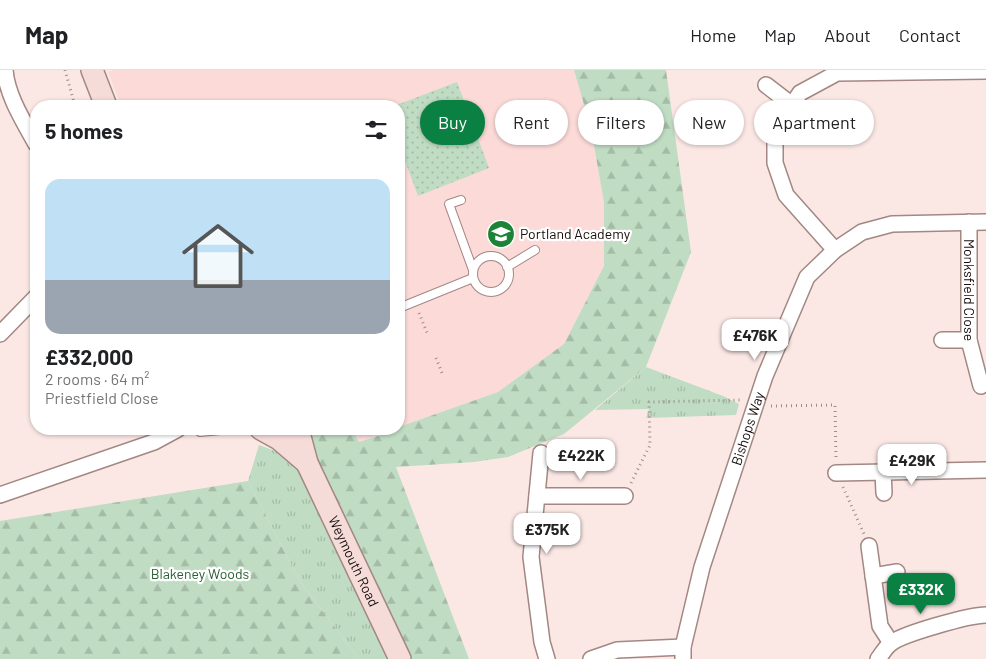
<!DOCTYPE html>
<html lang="en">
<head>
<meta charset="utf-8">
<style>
  :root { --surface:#fff; --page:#f2f2f2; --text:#202124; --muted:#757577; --line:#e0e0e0; --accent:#0b8043 }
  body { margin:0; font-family:Barlow,sans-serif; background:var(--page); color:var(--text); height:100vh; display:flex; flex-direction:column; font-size:19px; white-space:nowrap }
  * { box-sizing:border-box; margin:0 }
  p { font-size:16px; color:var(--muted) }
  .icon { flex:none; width:28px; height:28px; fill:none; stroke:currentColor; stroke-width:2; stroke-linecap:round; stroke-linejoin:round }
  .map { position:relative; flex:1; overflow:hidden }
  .details { position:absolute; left:30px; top:30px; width:375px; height:335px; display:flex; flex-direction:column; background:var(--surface); border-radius:20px; box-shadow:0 1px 4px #0004 }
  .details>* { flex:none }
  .top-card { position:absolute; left:420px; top:30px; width:475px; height:45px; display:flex; gap:10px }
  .price { position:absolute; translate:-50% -42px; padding:0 11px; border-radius:10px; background:#fff; color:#222; font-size:16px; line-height:32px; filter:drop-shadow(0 1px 2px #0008) }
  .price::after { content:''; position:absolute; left:50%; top:30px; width:15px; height:11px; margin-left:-8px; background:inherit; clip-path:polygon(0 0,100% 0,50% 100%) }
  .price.active { background:var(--accent); color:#fff }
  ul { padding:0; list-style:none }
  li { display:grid; align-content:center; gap:10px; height:265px; padding:0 15px }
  li span { display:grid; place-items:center; height:155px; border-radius:15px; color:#555 }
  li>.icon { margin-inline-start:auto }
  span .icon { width:90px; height:90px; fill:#fffc; stroke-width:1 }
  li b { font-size:21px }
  h2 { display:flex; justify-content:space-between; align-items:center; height:60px; padding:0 15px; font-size:21px }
  .tag { padding:0 18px; border-radius:22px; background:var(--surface); box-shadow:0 1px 4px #0004; font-size:18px; line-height:45px }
  .tag.active { background:var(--accent); color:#fff }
  header { display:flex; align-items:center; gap:30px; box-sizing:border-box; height:70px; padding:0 25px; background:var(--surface); border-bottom:1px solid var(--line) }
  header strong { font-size:24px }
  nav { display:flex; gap:28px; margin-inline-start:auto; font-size:18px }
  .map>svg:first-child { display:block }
</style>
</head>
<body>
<header>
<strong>Map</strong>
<nav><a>Home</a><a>Map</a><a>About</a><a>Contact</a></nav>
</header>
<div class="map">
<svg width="986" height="589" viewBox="0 0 986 589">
  <defs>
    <pattern id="grass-tufts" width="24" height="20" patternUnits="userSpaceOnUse" patternTransform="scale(1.25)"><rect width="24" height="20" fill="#c0dcc3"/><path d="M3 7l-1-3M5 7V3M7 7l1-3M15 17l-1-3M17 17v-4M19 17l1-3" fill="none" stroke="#a4bca6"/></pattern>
    <pattern id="forest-firs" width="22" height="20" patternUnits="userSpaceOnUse" patternTransform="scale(1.25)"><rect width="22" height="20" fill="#c0dcc3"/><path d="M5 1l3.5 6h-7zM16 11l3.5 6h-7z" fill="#a4bca6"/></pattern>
    <pattern id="park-dots" width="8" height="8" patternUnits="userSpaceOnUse" patternTransform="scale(1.25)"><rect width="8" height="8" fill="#c0dcc3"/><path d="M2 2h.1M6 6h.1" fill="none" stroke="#a4bca6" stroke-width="1.8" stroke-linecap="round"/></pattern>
  </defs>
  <rect width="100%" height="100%" fill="#fbe8e5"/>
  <g fill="#fbdad7">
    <polygon points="114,0 574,0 591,59 604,132 604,196 564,274 498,322 399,357 399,36 121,36 108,2"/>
    <polygon points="352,359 395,359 359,372"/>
  </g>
  <g fill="url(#grass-tufts)">
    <polygon points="646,297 723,326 739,334 736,345 646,348 649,339 595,340"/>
    <polygon points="259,375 307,393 400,589 359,589 301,513 248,411"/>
  </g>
  <g fill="url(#forest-firs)">
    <polygon points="574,0 666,0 691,182 646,297 564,364 508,387 474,392 396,397 469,589 400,589 298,359 352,359 359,372 399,359 399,357 498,322 564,274 604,196 604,132 591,59"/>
    <polygon points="248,411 301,513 359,589 0,589 0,451"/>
  </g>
  <polygon fill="url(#park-dots)" points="457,12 489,98 418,126 399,75 399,36 394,36"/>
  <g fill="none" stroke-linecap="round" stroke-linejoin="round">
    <g stroke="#a38783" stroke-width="10">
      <g id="lane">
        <polyline points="461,130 449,134 473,200"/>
        <circle cx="491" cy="204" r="18"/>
        <polyline points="507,197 535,180"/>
        <polyline points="399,238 473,208"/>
        <polyline points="199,359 200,362 231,359"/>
      </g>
    </g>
    <g stroke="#a38783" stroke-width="18">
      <g id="street">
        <path d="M5 0C7 26 24 52 36 74"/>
        <polyline points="766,15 792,35"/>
        <path id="s1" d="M969 152V270L981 316"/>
        <polyline points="835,180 786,125 775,93 775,61 800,23 837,3 986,1"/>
        <polyline points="0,264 36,227"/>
        <polyline points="942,270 969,270"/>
        <polyline points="541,383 531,487 542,572 547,589"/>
        <polyline points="883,401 884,423"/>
        <polyline points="836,403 986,400"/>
        <polyline points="0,425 154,372 178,359"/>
        <polyline points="537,426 625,426"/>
        <polyline points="869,476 880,556 891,573"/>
        <polyline points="873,506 897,502"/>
        <polyline points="591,589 617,580 683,577"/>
        <path id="s2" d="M683 589V577L702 497 765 306 807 207 835 180 862 162 892 154 986 152"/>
        <path d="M878 589C882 584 885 578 890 574 901 564 970 545 986 545"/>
      </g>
    </g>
    <g stroke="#a38783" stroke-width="24">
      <g id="secondary">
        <polyline points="92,0 106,36"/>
        <polyline points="261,359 279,369 307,393"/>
        <path id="s3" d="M298 359 307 393 400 589"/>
      </g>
    </g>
    <g stroke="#9c8d8a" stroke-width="3" stroke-dasharray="1 4" stroke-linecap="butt">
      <polyline points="65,0 75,36"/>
      <polyline points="419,243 428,265"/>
      <polyline points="436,288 442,303"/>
      <polyline points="771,336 835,335 836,390"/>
      <polyline points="631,413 650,375 649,332 742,330"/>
      <polyline points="843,417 864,464"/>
    </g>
    <use href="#lane" stroke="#fff" stroke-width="8"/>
    <use href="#street" stroke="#fff" stroke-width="15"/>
    <use href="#secondary" stroke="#f6dcd9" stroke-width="21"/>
  </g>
  <defs>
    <g id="school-disc" transform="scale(1.4375)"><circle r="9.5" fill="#1c8338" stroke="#fff"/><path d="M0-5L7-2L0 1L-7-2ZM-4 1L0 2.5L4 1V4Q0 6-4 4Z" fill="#fff"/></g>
  </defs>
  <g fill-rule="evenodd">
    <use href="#school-disc" x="501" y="164"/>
  </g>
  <g text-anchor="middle" stroke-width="4.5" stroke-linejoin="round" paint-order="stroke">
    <g font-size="14" fill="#160c0b" stroke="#fff" text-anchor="start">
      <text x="520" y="169">Portland Academy</text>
    </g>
    <g font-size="14" fill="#160c0b" stroke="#fff">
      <text dy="5" stroke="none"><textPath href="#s1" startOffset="68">Monksfield Close</textPath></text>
      <text dy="5" stroke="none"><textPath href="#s2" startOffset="240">Bishops Way</textPath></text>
      <text dy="5" stroke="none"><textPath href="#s3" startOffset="144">Weymouth Road</textPath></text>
    </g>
    <g font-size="14" fill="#285f32" stroke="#fff">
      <text x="200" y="509">Blakeney Woods</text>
    </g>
  </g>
</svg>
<b class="price" style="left:755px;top:291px">£476K</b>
<b class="price" style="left:581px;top:411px">£422K</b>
<b class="price" style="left:912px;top:416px">£429K</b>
<b class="price" style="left:547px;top:485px">£375K</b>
<b class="price active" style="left:921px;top:545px">£332K</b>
<div class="top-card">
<a class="tag active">Buy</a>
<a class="tag">Rent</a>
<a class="tag">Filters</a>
<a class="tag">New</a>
<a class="tag">Apartment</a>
</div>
<section class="details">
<h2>5 homes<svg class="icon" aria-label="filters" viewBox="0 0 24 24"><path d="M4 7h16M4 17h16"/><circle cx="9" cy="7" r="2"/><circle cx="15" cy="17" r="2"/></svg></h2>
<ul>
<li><span style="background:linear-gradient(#bfe0f5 65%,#9aa5b1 0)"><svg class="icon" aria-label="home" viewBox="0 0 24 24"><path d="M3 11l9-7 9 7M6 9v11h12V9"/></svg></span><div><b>£332,000</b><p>2 rooms · 64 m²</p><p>Priestfield Close</p></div></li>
</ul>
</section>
</div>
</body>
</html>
